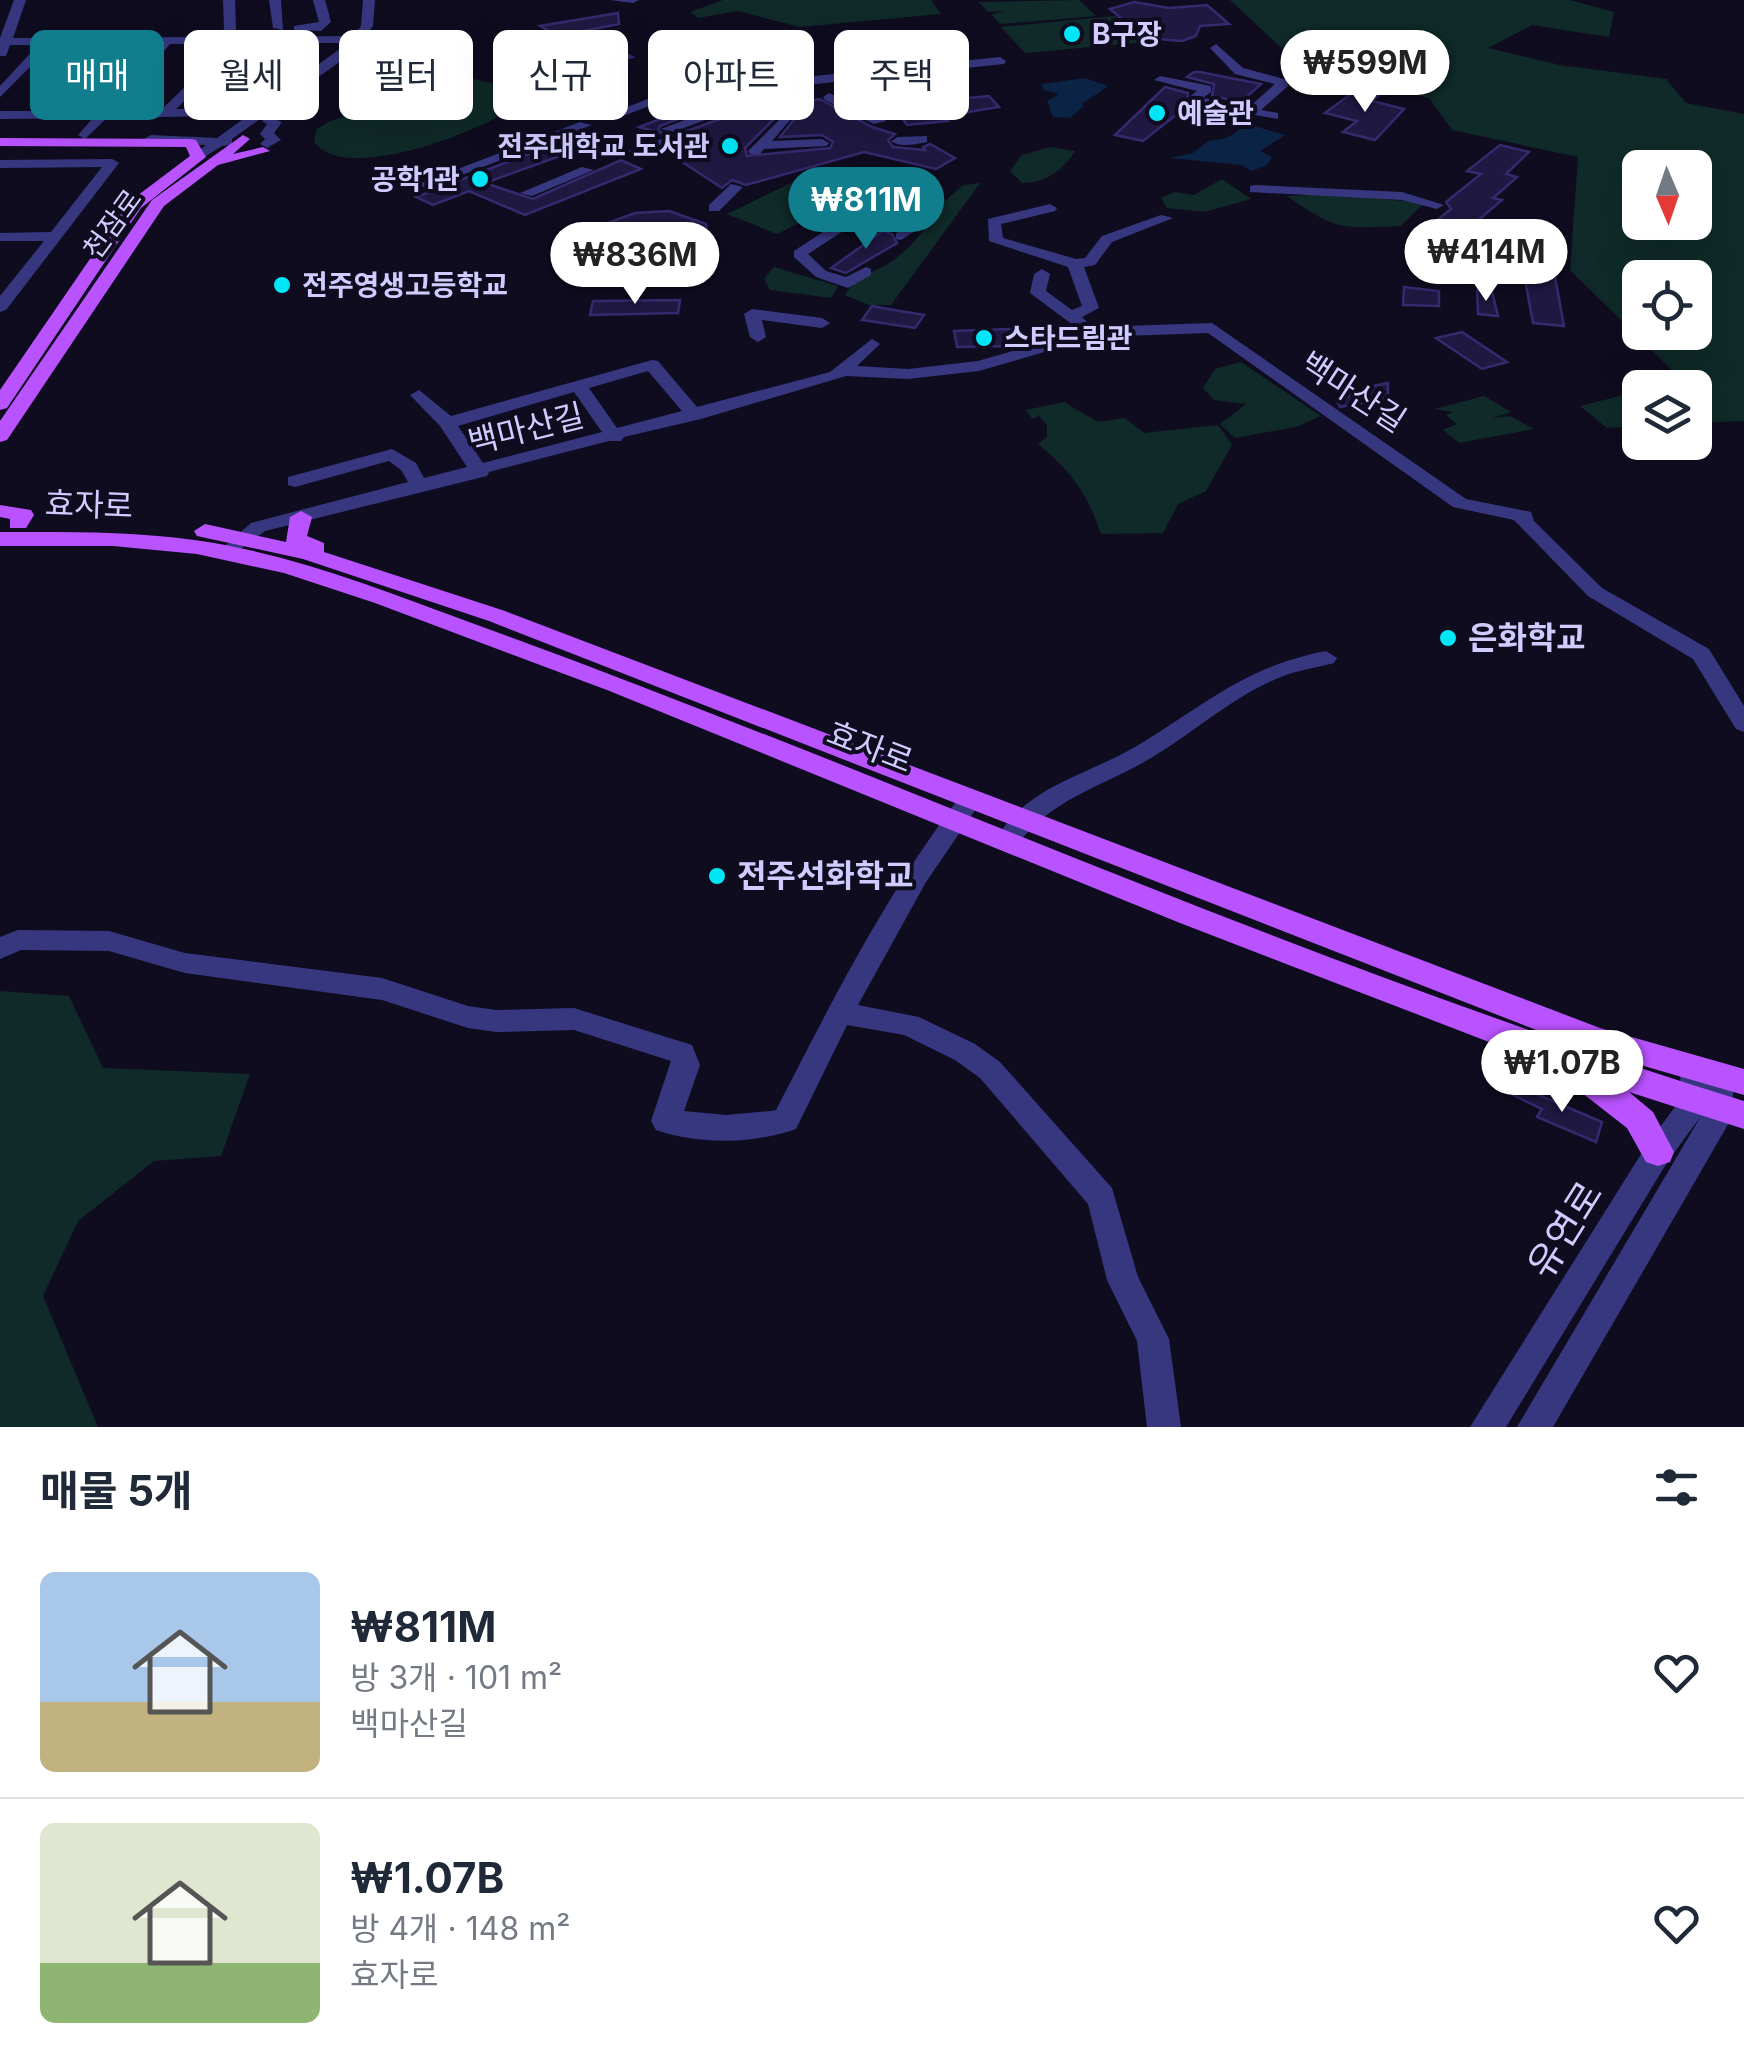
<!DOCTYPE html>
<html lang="ko">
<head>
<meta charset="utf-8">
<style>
  :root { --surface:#fff; --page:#f2f2f3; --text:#1f2937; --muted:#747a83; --line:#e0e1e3; --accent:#117e8d }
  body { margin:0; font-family:Inter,"Noto Sans KR",sans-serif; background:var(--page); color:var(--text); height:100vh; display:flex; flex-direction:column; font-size:38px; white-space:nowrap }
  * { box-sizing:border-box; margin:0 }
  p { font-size:32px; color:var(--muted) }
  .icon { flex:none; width:55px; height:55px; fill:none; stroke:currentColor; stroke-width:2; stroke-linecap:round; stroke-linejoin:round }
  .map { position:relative; height:1427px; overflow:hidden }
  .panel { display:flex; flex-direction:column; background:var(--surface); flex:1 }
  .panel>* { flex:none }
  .banner { position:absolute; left:30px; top:30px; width:1000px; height:90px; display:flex; gap:20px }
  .needle { width:65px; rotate:178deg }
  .tools { position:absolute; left:1622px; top:150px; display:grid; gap:20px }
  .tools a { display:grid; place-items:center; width:90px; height:90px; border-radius:15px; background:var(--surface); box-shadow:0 10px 40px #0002; font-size:50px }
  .price { position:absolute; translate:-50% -85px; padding:0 22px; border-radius:35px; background:#fff; color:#222; font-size:32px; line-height:65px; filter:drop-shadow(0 2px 5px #0008) }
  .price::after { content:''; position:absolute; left:50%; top:60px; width:30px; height:22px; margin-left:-15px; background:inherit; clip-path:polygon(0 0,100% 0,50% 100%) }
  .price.active { background:var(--accent); color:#fff }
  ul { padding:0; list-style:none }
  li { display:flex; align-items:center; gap:30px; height:250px; padding:0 40px }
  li+li { border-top:2px solid var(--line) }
  li span { display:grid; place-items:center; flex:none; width:280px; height:200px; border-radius:15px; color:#555 }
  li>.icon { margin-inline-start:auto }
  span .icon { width:120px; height:120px; fill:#fffc; stroke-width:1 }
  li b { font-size:42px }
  h2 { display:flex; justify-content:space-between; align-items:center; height:120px; padding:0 40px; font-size:42px }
  .tag { padding:0 35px; border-radius:15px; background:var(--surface); box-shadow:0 10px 40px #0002; font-size:35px; line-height:90px }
  .tag.active { background:var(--accent); color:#fff }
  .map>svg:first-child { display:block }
</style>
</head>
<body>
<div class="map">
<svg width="1744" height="1427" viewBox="0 0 1744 1427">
  <rect width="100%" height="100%" fill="#0f0c20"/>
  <g fill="#0f2a28" fill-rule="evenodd">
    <polygon points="723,0 931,0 941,14 800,27 738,11 698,18 690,12"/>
    <polygon points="1079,0 1096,16 1000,24 991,14 1006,11 988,12 979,2"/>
    <path d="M1230 0H1570L1614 12 1609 37 1532 25 1488 48 1560 65 1666 79 1686 103 1744 114V421L1695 423V388L1652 387 1681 379 1570 270 1578 157 1452 130 1429 98 1302 67ZM1640 168H1695V222H1640ZM1640 278H1695V332H1640Z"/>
    <polygon points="1115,16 1145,42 1025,53 1001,27"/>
    <path d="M470 78 507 87 523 101C490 129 345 186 314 142L316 130 328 122 431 84Z"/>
    <path d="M1050 147 1075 151C1062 171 1046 183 1022 183L1010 171 1022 155Z"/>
    <polygon points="818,170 869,188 777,234 727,214"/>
    <polygon points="1222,179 1251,199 1204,212 1167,208 1161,198 1174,192 1194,195"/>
    <path d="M980 183 891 305H869L845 295C856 277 868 275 884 266 905 255 923 232 937 213L886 196 902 189 944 202 963 185Z"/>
    <path d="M1332 194 1424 203 1401 226C1339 228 1339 232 1287 196Z"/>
    <polygon points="774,267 838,286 831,298 770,290 764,279"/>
    <polygon points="1241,362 1321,416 1296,427 1235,438 1220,424 1246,404 1214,400 1203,388 1215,369"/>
    <polygon points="1640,391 1640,426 1607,428 1580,406"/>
    <polygon points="1484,396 1511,412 1492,418 1510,416 1534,429 1459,443 1443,430 1457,424 1446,415 1453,412 1434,409"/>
    <path d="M1064 402 1098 422 1125 418 1144 433 1218 425 1232 445 1206 491 1178 504 1163 533 1101 534C1087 493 1072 472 1038 444L1047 437V425L1039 416 1032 419 1026 410Z"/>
    <polygon points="0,991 69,996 103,1068 250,1074 221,1156 154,1161 78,1221 43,1296 98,1427 0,1427"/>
  </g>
  <g fill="#0b2345">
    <polygon points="1085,78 1108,86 1082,104 1084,106 1070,118 1053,117 1047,101 1059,94 1043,90 1042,84"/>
    <polygon points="1247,124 1285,135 1260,151 1272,157 1267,165 1252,171 1241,165 1169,158 1193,153 1208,141 1227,138"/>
  </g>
  <g fill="#1f1841" stroke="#352a6e" stroke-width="2.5" fill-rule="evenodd">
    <polygon points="1134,2 1169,8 1207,5 1229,24 1200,26 1196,36 1182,41 1145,38 1110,9"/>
    <polygon points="618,13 619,24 583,31 632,57 544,77 525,66 586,51 540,26"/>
    <polygon points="1194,72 1200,72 1261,84 1241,102 1212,96 1214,84 1187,77"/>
    <polygon points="1165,87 1188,93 1187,106 1143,141 1115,135"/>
    <polygon points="1356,90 1378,96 1372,101 1404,109 1375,140 1343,132 1357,121 1325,113"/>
    <polygon points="989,96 999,107 945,116 948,121 907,125 893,105"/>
    <path d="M820 99 872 127 895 134 888 140 893 147 925 150 923 147 930 144 955 158 936 169 864 152 746 185 732 180 722 188 664 150 686 142 689 136 684 132 742 111ZM787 106 800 112 780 137 822 135 833 142 830 148 747 156 745 148Z"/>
    <polygon points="710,100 712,106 660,126 658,131 665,134 639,127"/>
    <polygon points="1500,145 1529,152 1506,174 1517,177 1493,198 1502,200 1462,234 1431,225 1451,209 1446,202 1481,174 1467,171"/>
    <polygon points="541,149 560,156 485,183 533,199 621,160 641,169 525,215 469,191 433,205 416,197"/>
    <polygon points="669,211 706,224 708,239 689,253 656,260 621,257 599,245 596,238 607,223 635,213"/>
    <polygon points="883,231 892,234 897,243 846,273 831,268"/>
    <polygon points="1524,274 1555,277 1564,326 1533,323"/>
    <polygon points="1404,287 1439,291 1439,306 1403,305"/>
    <polygon points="1477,290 1492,292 1498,316 1478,314"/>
    <polygon points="680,300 678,313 590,315 593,301"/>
    <polygon points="872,306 894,310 924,315 915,328 862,320"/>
    <polygon points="1010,329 1014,346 957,347 954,331"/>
    <polygon points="1462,332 1507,362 1482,369 1436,338"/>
    <polygon points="1388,383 1388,398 1340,407 1337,401 1367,387"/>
    <polygon points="1518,1086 1602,1122 1596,1142 1537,1117 1542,1109 1513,1095"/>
  </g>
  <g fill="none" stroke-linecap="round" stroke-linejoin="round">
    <g fill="#373780" fill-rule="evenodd">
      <path d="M14 0H26L13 38 218 37 224 29 223 0H235L236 29 230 37 353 36 361 26 363 0H375L373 26 352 53 232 139V145L222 146 198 161 191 157 206 145 151 143 144 139 151 135 217 138 348 43H315L214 116 107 118 85 139 78 135 93 118 0 119V111H39L96 51 102 55 100 58 53 111 100 110 157 44 52 45 0 97V86L38 45H10L6 56H0V38ZM299 43 206 109H176L230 57V51H222L161 110H113L170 44Z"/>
      <polygon points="269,0 281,0 283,30 273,28"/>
      <polygon points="313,0 325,0 331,22 321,31 294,30 294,26 319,22"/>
      <polygon points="610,0 639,0 633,3"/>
      <polygon points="1216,44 1243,68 1288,80 1288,86 1261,110 1278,113 1278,119 1189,103 1189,97 1197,91 1154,80 1160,76 1211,86 1211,92 1203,98 1249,107 1275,84 1235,74 1210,48"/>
      <polygon points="1000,57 1006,61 1004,64 797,86 673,132 661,129 795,78"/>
      <polygon points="726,63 734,63 735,74 615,119 604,116 725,69"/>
      <polygon points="829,93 884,118 886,121 874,124 825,100 823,97"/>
      <polygon points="790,109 796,113 772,141 822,139 829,143 827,146 764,149 760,154 750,154 748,151"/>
      <polygon points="269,117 282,122 274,133 281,140 267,148 260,144 265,139 260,134 267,124 262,121"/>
      <polygon points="580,122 592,125 428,188 416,185"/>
      <polygon points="678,133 685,137 683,140 635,155 628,151"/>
      <path d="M927 136V142C916 144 899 148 891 141L898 137Z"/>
      <polygon points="0,160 112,159 119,163 6,310 0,312 0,296 44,241 0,241 0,233 51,232 102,167 0,168"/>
      <polygon points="582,167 594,170 532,196 520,193"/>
      <polygon points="731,184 743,187 719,211 709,211 709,205"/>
      <polygon points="896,184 908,187 893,199 943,213 901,240 896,239 896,233 924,214 883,205 808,254 826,271 846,277 866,267 871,269 871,275 848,288 816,277 794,257 794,251"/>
      <polygon points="1255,185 1402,192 1444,205 1437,209 1402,200 1250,192 1250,186"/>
      <polygon points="1050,204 1057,208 1055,211 1001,224 1003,238 1076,259 1085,258 1102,236 1161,215 1173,218 1112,242 1095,265 1084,267 1099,308 1082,317 1087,322 1085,325 1073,325 1030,293 1034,274 1042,269 1050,274 1046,291 1072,310 1082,306 1068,267 989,241 988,219"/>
      <polygon points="752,309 822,318 830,323 822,328 762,320 766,337 758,342 750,337 744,314"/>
      <path d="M1212 323 1466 499 1531 512 1534 521 1602 588 1709 649 1744 706V732L1736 729 1693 659 1588 596 1514 520 1453 507 1208 333 1096 337 979 371 908 379 846 376 701 419 624 437 621 441H609L489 472 487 476 265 531 227 559 217 553 251 523 408 482 401 470 389 461 295 487 288 485V477L392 449 416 463 424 478 467 467 440 426 410 395 419 390 451 416 652 360 658 361 697 407 830 372 872 339 880 344 857 366 908 369 978 361 1095 327ZM648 371 682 411 617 428 589 388ZM574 392 602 432 483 463 458 426Z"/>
      <path d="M1326 651 1337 658 1334 663C1316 668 1298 670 1281 677 1233 696 1195 732 1151 758 1102 787 1052 798 1017 845H999L996 839C1027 786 1085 776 1135 747 1204 706 1243 667 1326 651Z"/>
      <path d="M970 792 978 794 982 800 926 882 858 1005 919 1017 975 1044 1000 1062 1112 1188 1138 1277 1169 1339 1181 1427H1147L1137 1341 1107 1280 1088 1204 980 1078 955 1060 904 1035 847 1025 796 1129C753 1144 699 1145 656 1130L651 1121 671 1061 574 1030 496 1032 468 1028 382 1000 185 973 109 951 21 950 0 959V937L18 930 109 931 185 953 382 978 468 1006 496 1010 574 1008 692 1045 700 1065 684 1111 726 1115 771 1111 776 1110C832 1001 887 892 962 794Z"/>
      <polygon points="1694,1059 1704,1063 1708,1074 1711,1069 1721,1065 1731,1069 1735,1077 1730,1121 1553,1427 1517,1427 1701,1116 1668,1161 1506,1427 1470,1427 1648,1143 1681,1099 1680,1071 1684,1063"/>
    </g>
    <g fill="#b953ff" fill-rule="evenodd">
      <polygon points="243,135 250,139 233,154 263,147 270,151 218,165 164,206 7,440 0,442 0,421 152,200"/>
      <polygon points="0,138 191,139 196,140 206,157 141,208 7,408 0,410 0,390 129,202 190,156 186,147 0,146"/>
      <polygon points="0,505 31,510 34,515 26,528 10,528 10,519 0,517"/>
      <polygon points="301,511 312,517 307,536 324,543 324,552 505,611 1600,1028 1744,1069 1744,1095 1585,1049 489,621 303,559 197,536 194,531 205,524 286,542 290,517"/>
      <path d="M0 532C65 532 130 531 194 540 289 553 380 589 469 622 597 668 723 718 850 768 1145 886 1440 1007 1744 1101V1129L1629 1092 1653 1112 1674 1152 1670 1162 1658 1166 1646 1162 1627 1128 1577 1089 1567 1072 1180 923 607 690 375 603 284 573 197 554 113 546H0Z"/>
    </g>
  </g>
  <g fill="#00e6f7" stroke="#0f0c20" stroke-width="4">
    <circle cx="1072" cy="34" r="10"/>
    <circle cx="1157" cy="113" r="10"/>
    <circle cx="730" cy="146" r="10"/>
    <circle cx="480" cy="179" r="10"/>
    <circle cx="282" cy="285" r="10"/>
    <circle cx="984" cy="338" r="10"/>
    <circle cx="1448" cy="638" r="10"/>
    <circle cx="717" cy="876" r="10"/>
  </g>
  <g text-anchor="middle" stroke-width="8" stroke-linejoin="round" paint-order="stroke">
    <g font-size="28" font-weight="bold" fill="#d0ccff" stroke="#0f0c20" text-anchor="start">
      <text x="1092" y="44">B구장</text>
      <text x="1177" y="123">예술관</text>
      <text x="710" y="156" text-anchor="end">전주대학교 도서관</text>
      <text x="460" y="189" text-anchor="end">공학1관</text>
      <text x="302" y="295">전주영생고등학교</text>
      <text x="1004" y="348">스타드림관</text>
    </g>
    <g font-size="28" fill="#d0ccff" stroke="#0f0c20">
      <text transform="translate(112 224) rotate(-54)" y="10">천잠로</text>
    </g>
    <g font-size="32" fill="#d0ccff" stroke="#0f0c20">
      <text transform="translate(1353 392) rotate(33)" y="11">백마산길</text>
      <text transform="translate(526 429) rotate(-14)" y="11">백마산길</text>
      <text transform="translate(89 505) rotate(2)" y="11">효자로</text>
      <text transform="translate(870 747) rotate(21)" y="11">효자로</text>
    </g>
    <g font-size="32" font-weight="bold" fill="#d0ccff" stroke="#0f0c20" text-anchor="start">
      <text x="1468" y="649">은화학교</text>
      <text x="737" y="887">전주선화학교</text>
    </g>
    <g font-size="38" fill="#d0ccff" stroke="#0f0c20">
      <text transform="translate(1565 1230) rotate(-58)" y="13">유연로</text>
    </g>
  </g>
</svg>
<div class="tools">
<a><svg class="needle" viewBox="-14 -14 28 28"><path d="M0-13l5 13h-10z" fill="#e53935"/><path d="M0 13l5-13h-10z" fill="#747a83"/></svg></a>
<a><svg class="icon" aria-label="locate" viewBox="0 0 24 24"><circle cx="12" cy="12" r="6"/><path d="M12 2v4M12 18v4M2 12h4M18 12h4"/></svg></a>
<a><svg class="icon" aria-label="layers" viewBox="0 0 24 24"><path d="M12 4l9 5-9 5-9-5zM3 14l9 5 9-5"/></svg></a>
</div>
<b class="price" style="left:1365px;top:115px">₩599M</b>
<b class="price active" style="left:866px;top:252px">₩811M</b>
<b class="price" style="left:1486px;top:304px">₩414M</b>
<b class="price" style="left:635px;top:307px">₩836M</b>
<b class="price" style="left:1562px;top:1115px">₩1.07B</b>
<div class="banner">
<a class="tag active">매매</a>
<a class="tag">월세</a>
<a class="tag">필터</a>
<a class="tag">신규</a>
<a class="tag">아파트</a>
<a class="tag">주택</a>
</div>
</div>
<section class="panel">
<h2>매물 5개<svg class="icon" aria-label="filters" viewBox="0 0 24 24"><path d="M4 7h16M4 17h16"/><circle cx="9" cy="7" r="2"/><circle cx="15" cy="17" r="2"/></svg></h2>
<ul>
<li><span style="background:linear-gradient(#a9c7e8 65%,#c2b280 0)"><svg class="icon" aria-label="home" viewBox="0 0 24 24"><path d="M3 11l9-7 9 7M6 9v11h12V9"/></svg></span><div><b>₩811M</b><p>방 3개 · 101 m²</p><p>백마산길</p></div><svg class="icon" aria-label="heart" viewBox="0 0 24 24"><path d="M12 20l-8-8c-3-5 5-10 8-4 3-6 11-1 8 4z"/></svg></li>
<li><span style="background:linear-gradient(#dfe7d0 70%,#8fb573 0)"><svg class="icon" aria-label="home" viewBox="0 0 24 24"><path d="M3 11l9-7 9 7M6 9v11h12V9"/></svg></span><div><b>₩1.07B</b><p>방 4개 · 148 m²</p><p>효자로</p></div><svg class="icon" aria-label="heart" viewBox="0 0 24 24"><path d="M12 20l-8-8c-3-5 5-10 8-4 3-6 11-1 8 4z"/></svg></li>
</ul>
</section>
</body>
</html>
